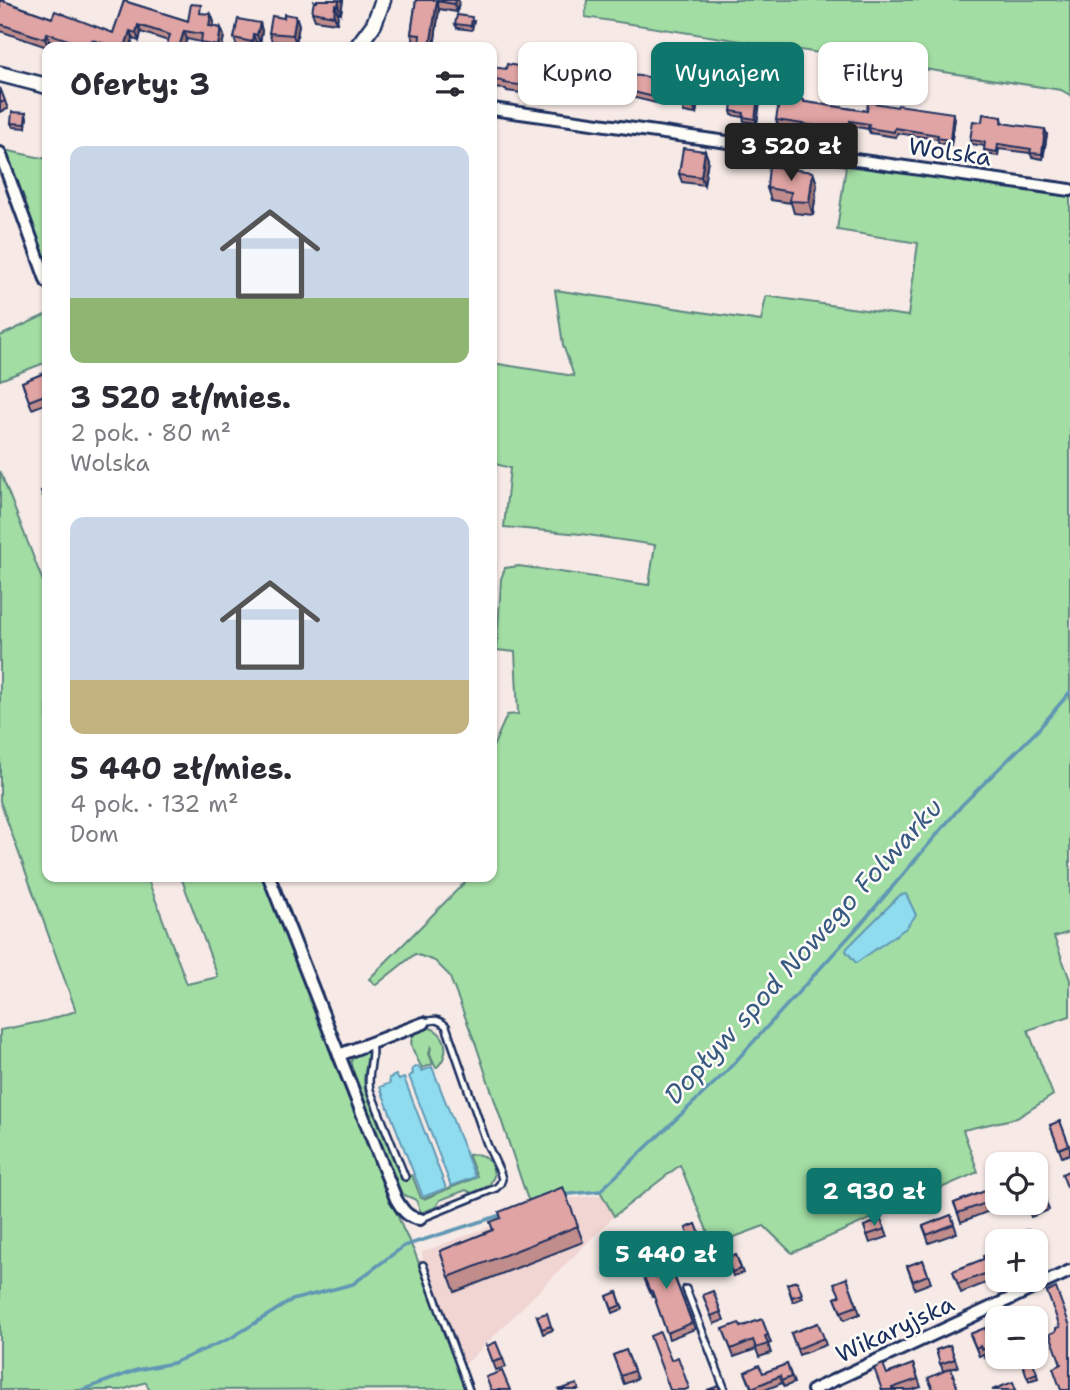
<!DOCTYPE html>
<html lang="pl">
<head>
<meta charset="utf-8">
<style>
  :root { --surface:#fff; --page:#f2f2f3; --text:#2b2b33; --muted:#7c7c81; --accent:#0f766e }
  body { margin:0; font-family:"Shantell Sans",sans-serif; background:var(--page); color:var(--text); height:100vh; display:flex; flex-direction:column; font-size:26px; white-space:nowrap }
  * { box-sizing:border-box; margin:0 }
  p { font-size:23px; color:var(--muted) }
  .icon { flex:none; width:38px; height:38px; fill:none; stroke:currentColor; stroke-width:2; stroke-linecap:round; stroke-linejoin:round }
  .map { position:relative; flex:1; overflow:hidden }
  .panel { position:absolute; left:42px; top:42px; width:455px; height:840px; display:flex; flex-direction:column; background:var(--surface); border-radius:14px; box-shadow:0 2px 5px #0004 }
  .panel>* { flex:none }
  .hud { position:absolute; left:518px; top:42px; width:446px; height:63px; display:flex; gap:14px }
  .controls { position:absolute; left:985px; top:1152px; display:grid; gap:14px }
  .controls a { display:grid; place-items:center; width:63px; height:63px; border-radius:14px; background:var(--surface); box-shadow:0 2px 5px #0004; font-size:35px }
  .price { position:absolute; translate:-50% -60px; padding:0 16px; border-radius:7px; background:var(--accent); color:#fff; font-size:23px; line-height:46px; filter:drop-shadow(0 2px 4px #0008) }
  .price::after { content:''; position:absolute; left:50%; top:42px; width:21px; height:16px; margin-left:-10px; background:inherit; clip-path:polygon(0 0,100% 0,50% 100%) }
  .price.active { background:#222; color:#fff }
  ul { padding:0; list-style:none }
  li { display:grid; align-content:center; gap:14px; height:371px; padding:0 28px }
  li span { display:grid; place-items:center; height:217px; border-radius:14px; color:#555 }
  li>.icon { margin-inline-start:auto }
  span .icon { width:126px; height:126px; fill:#fffc; stroke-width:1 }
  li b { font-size:30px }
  h2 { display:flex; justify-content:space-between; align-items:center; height:84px; padding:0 28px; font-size:30px }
  .pill { padding:0 24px; border-radius:14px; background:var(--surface); box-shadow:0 2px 5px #0004; font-size:24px; line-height:63px }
  .pill.active { background:var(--accent); color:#fff }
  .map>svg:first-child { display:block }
</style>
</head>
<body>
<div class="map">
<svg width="1070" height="1390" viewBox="0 0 1070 1390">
  <rect width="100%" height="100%" fill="#f7eae6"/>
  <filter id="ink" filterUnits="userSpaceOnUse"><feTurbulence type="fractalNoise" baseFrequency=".0143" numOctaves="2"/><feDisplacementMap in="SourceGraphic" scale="14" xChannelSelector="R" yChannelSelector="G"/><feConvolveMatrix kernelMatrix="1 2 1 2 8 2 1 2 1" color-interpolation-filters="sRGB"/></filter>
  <g filter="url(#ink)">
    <polygon fill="#f0d5d2" points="602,1195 614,1216 461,1369 423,1265 422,1252 562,1199"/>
    <g fill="#a2dda3" stroke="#5e8680" stroke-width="2">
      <polygon points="587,0 1070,0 1070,95 1061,90 585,17"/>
      <polygon points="4,150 47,159 47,270"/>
      <polygon points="847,159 1070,190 1070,932 1054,937 1070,980 1070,1016 1028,1030 1053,1095 1017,1118 963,1130 978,1172 792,1253 764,1226 713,1245 680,1165 614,1216 600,1191 559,1195 532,1205 527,1197 476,1045 449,975 435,961 415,954 376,985 369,979 470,877 492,877 492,846 494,840 492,835 492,749 507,715 518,714 515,652 497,650 501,579 505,568 519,566 649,585 655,545 581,534 504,527 510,468 492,463 492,363 574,376 563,345 555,290 761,321 766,296 908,316 918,243 837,230"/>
      <polygon points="47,314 47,362 0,380 0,336"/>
      <polygon points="0,471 47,592 47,877 147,877 187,984 218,977 181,877 263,877 403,1229 415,1253 465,1389 149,1390 146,1382 122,1390 0,1390 0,1030 45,1021 76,1011 0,801"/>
      <path d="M425 1027C447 1029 452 1055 436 1068L430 1054 431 1045 429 1054 433 1064 422 1068C414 1052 401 1037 425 1027Z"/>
      <path d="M365 1051 368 1053 364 1079 365 1091 401 1179 412 1175 421 1198 424 1199 475 1178 477 1176 468 1155C484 1151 493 1162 494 1176L489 1186 472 1193 466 1190 440 1200 436 1207 421 1213 416 1200 402 1194 398 1190 351 1074C349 1060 351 1056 365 1051Z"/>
    </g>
    <g fill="#8fdcee" stroke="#6197b4" stroke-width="2">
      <polygon points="906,894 916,915 906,928 856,963 846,951 847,948 900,895"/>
      <polygon points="418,1066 422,1071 432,1067 475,1177 451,1186 409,1076 413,1074 412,1069"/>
      <polygon points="396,1075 399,1080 404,1078 446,1188 423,1197 380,1087 390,1083 389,1078"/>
    </g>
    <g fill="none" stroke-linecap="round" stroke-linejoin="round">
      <g stroke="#6197b4" stroke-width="3.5">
        <polyline points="561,1195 600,1191 725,1073 866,918 962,805 1037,731 1070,692"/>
        <polyline points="82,1390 137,1370 173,1363 231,1338 292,1300 353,1284 404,1246 504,1214"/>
      </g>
      <g stroke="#1b2f5e" stroke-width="10">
        <g id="lane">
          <path d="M371 1043C375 1059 366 1074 370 1090L405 1177"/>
          <path d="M420 1219 496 1188 500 1184 502 1179 500 1172 487 1144 446 1026C438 1019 435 1019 425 1022"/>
          <polyline points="423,1265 469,1390"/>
          <polyline points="686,1289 725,1390"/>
        </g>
      </g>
      <g stroke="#1b2f5e" stroke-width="16">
        <g id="street">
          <polyline points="492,109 1070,190"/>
          <polyline points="0,153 47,282"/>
          <polyline points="269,877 339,1055"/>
          <path d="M420 1219C407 1218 402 1209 396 1199L339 1055 424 1023"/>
          <polyline points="813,1390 1070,1271"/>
        </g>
      </g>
      <g stroke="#1b2f5e" stroke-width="19">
        <g id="secondary">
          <polyline points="357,47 374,24 383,0"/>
          <polyline points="0,74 47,86"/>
        </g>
      </g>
      <use href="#lane" stroke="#fdfcf7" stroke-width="5"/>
      <use href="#street" stroke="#fdfcf7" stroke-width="10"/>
      <use href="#secondary" stroke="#fdfcf7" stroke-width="14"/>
    </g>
    <g fill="#c08d8c" stroke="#1b2f5e" stroke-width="2">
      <polygon points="0,0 52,18 113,33 124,1 188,21 204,14 211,14 214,22 213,26 221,28 224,36 222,47 202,47 201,42 187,39 168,41 141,32 139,41 133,39 130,47 67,47 49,41 47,47 0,31"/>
      <polygon points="317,0 343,0 341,13 338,13 337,23 315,20 312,12"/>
      <polygon points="416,0 458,0 459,2 457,12 439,9 434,47 419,47 419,42 414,41 411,34"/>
      <polygon points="296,16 299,25 296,43 272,41 269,33 284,18"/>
      <polygon points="474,21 472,30 457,28 455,24"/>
      <polygon points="260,23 262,31 260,43 256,42 255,47 237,47 234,38"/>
      <polygon points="492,67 532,76 529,94 507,91 506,89 492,88"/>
      <polygon points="689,83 697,84 700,90 696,114 684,112 682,105 656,101 656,103 631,97 629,91"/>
      <polygon points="762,87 757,123 744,121 743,117 732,115 731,111 742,89"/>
      <polygon points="0,88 8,109 0,112"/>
      <polygon points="805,102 867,111 955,118 951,145 939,143 937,139 897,133 896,137 870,133 868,129 852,126 851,136 778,125 776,120"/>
      <polygon points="26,113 27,118 26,128 13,127 11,123"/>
      <polygon points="1002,117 1003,123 1047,134 1043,159 1032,157 1030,153 999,149 998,156 986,154 984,150 985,146 972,144 970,140 982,122"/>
      <polygon points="705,151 708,159 704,185 682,182 679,174"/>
      <polygon points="813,172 817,184 813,215 794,213 791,203 771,200 767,188"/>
      <polygon points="47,372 47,403 32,409 22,382"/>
      <polygon points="1060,1121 1070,1148 1070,1154 1062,1157 1050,1125"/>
      <polygon points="1039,1185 1049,1210 1031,1217 1025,1202"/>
      <polygon points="563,1187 583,1242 455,1292 440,1251 493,1230"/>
      <polygon points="985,1191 992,1210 961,1222 954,1203"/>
      <polygon points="951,1215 957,1233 929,1243 923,1226"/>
      <polygon points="881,1220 888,1237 870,1243 864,1226"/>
      <polygon points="696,1224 702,1241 692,1245 686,1228"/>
      <polygon points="658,1235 695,1329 669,1339 654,1296 652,1297 642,1273 659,1266"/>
      <polygon points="998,1250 998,1278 961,1293 953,1271 984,1259"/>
      <polygon points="736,1255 743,1273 733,1276 727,1259"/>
      <polygon points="923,1260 931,1283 915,1289 907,1266"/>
      <polygon points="847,1278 860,1314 844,1320 835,1298 839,1296"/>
      <polygon points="797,1281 803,1298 793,1302 787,1284"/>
      <polygon points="713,1291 724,1320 714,1324 703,1295"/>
      <polygon points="617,1292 623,1309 613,1313 607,1296"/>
      <polygon points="537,1316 551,1326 553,1330 543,1334"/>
      <polygon points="762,1319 771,1343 768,1344 771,1353 759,1357 756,1349 734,1357 723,1329 741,1327"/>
      <polygon points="818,1323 826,1345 799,1355 791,1333"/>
      <polygon points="1036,1325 1041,1339 1036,1341"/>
      <polygon points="985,1328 995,1354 985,1358 983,1354 979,1356 970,1334"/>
      <polygon points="950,1345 958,1367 943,1371 936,1350"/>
      <polygon points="487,1346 503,1359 506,1367 496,1370"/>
      <polygon points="626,1350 637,1379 624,1384 613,1355"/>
      <polygon points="1032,1360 1038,1378 1029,1381 1023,1364"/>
      <polygon points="787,1364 794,1383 784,1387 782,1383 765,1390 752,1390 745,1372 763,1373"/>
      <polygon points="913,1364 921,1387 912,1390 882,1390 887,1374"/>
    </g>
    <g fill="#9c7372" stroke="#1b2f5e" stroke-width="2">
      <polygon points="339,0 343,0 341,13 338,6"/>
      <polygon points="455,0 458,0 459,2 457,12 454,4"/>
      <polygon points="437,1 439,9 434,47 430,47"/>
      <polygon points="335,5 338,13 337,23 334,16"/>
      <polygon points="211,14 214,22 212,34 209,26"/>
      <polygon points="296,16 299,25 296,43 293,35"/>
      <polygon points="260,23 262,31 260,43 257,35"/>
      <polygon points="138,25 141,32 139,41 136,33"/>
      <polygon points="221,28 224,36 222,47 218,47"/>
      <polygon points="130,31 133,39 130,47 125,47"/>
      <polygon points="184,31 187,39 184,47 179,47"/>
      <polygon points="47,33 49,41 48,47 45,39"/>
      <polygon points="253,34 256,42 255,47 254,47 252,42"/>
      <polygon points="529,68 532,76 529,94 526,86"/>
      <polygon points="760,83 762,87 757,123 755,119"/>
      <polygon points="697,84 700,90 696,114 694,108"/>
      <polygon points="953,113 955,118 951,145 950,140"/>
      <polygon points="850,121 852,126 851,136 849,131"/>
      <polygon points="1045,129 1047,134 1043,159 1042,154"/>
      <polygon points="705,151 708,159 704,185 701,177"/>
      <polygon points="813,172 817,184 813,215 809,202"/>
    </g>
    <g fill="#dfa4a3" stroke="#1b2f5e" stroke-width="2">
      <polygon points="0,0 52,18 55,11 113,33 124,1 188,21 191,4 201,5 200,13 211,14 209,26 221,28 218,46 201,43 202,34 184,31 179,47 166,47 170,35 138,25 136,33 130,31 125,47 116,47 92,40 89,47 47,33 45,39 0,24"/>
      <polygon points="317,0 339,0 338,6 335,5 334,16 312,12 314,1 317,2"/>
      <polygon points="416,0 455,0 454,4 437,1 430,47 419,47 420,35 411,34"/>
      <polygon points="284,14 296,16 293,35 269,33 272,16 284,18"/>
      <polygon points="457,15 472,17 471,26 455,24"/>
      <polygon points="238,19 260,23 257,35 253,34 252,42 234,38"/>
      <polygon points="507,64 529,68 526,86 504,83 504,81 492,80 492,67 506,69"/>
      <polygon points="631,75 674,80 675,75 687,76 686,82 697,84 694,108 682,106 682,99 654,95 654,97 629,91"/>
      <polygon points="743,81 760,83 755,119 743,117 744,113 731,111 734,88 742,89"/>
      <polygon points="0,88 5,101 0,103"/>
      <polygon points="780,96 804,100 804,102 867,111 868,102 897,107 898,105 953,113 950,140 937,138 938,135 895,128 894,132 868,128 869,124 850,121 849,131 776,120"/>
      <polygon points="12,112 26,113 25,124 11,123"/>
      <polygon points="983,114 1002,117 1001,123 1045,129 1042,154 1030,153 1031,149 998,144 997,152 984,150 985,142 970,140 973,121 982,122"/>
      <polygon points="683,148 705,151 701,177 679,174"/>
      <polygon points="769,166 813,172 809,202 790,201 791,192 767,188"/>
      <polygon points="47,372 47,394 29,401 22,382"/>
      <polygon points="47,488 47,506 41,491"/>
      <polygon points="1060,1121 1069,1145 1059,1149 1050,1125"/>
      <polygon points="1070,1170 1070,1195 1062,1174"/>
      <polygon points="1039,1185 1046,1202 1028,1209 1026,1202 1036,1202 1036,1186"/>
      <polygon points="563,1187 578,1226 449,1277 440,1251 493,1230 490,1222 501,1218 499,1212"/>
      <polygon points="985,1191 989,1202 958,1213 954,1203"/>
      <polygon points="951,1215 954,1224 927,1235 923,1226"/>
      <polygon points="881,1220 885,1229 867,1235 864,1226"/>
      <polygon points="696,1224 701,1237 691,1241 686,1228"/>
      <polygon points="1028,1230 1032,1241 1016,1241 1014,1235"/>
      <polygon points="658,1235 692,1323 667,1333 652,1291 650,1291 642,1273 659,1266 649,1239"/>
      <polygon points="998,1250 998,1269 958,1284 953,1271 984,1259 983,1256"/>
      <polygon points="736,1255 741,1269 732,1272 727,1259"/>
      <polygon points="923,1260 928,1275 913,1281 907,1266"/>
      <polygon points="847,1278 857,1306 841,1312 835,1298 840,1296 834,1283"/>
      <polygon points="797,1281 802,1294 792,1297 787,1284"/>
      <polygon points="1056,1288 1070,1326 1070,1390 1061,1390 1053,1368 1061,1364 1050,1334 1056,1331 1056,1328 1060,1327 1047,1292"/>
      <polygon points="713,1291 721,1312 711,1316 703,1295"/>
      <polygon points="617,1292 621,1305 612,1309 607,1296"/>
      <polygon points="547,1313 551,1326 542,1329 537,1316"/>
      <polygon points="1031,1313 1033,1318 1018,1318"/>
      <polygon points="762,1319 768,1335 765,1336 768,1344 756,1348 753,1340 731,1349 723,1329 739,1323 741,1327"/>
      <polygon points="818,1323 824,1338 797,1349 791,1333"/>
      <polygon points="985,1328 992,1346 982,1350 980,1346 976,1348 970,1334"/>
      <polygon points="660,1332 671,1360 678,1357 689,1388 685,1390 670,1390 650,1336"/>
      <polygon points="496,1342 503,1359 493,1362 487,1346"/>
      <polygon points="950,1345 955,1359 940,1364 936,1350"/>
      <polygon points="626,1350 634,1371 621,1376 613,1355"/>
      <polygon points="1032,1360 1037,1373 1027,1377 1023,1364"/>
      <polygon points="787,1364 791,1377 781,1381 780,1376 752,1388 745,1372 759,1365 763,1373"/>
      <polygon points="883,1364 887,1374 913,1364 918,1379 892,1388 893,1390 882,1390 874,1368"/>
      <polygon points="951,1368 958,1390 933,1390 928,1378"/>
      <polygon points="502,1371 510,1390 491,1390 486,1377"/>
      <polygon points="1013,1382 1016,1390 992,1390"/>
      <polygon points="577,1384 579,1390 558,1390"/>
      <polygon points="719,1386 720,1390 707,1390"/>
    </g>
  </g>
  <g text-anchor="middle" stroke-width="5" stroke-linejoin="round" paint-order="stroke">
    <g font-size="24" fill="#1b2f5e" stroke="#fdfcf7">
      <text transform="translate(950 152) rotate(8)" y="8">Wolska</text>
      <text transform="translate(895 1329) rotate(-25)" y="8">Wikaryjska</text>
    </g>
    <g font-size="26" font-style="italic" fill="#385a82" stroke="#fdfcf7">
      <text transform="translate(803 951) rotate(-48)" y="9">Dopływ spod Nowego Folwarku</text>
    </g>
  </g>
</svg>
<div class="controls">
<a><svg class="icon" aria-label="locate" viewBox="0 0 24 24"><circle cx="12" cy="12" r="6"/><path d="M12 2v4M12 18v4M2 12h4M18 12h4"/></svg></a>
<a>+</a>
<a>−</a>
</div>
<b class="price active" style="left:791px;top:183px">3 520 zł</b>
<b class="price" style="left:874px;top:1228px">2 930 zł</b>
<b class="price" style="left:666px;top:1291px">5 440 zł</b>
<div class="hud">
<a class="pill">Kupno</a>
<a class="pill active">Wynajem</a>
<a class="pill">Filtry</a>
</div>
<section class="panel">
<h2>Oferty: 3<svg class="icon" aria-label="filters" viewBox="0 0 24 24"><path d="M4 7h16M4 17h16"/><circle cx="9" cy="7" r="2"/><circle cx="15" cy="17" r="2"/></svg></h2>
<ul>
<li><span style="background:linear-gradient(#c9d6e8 70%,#8fb573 0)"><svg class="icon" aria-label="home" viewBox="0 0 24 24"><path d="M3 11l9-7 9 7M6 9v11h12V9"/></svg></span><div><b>3 520 zł/mies.</b><p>2 pok. · 80 m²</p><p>Wolska</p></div></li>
<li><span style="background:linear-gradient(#c9d6e8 75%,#c2b280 0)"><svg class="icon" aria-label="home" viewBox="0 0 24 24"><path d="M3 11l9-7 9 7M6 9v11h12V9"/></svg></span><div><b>5 440 zł/mies.</b><p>4 pok. · 132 m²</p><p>Dom</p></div></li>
</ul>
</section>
</div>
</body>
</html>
